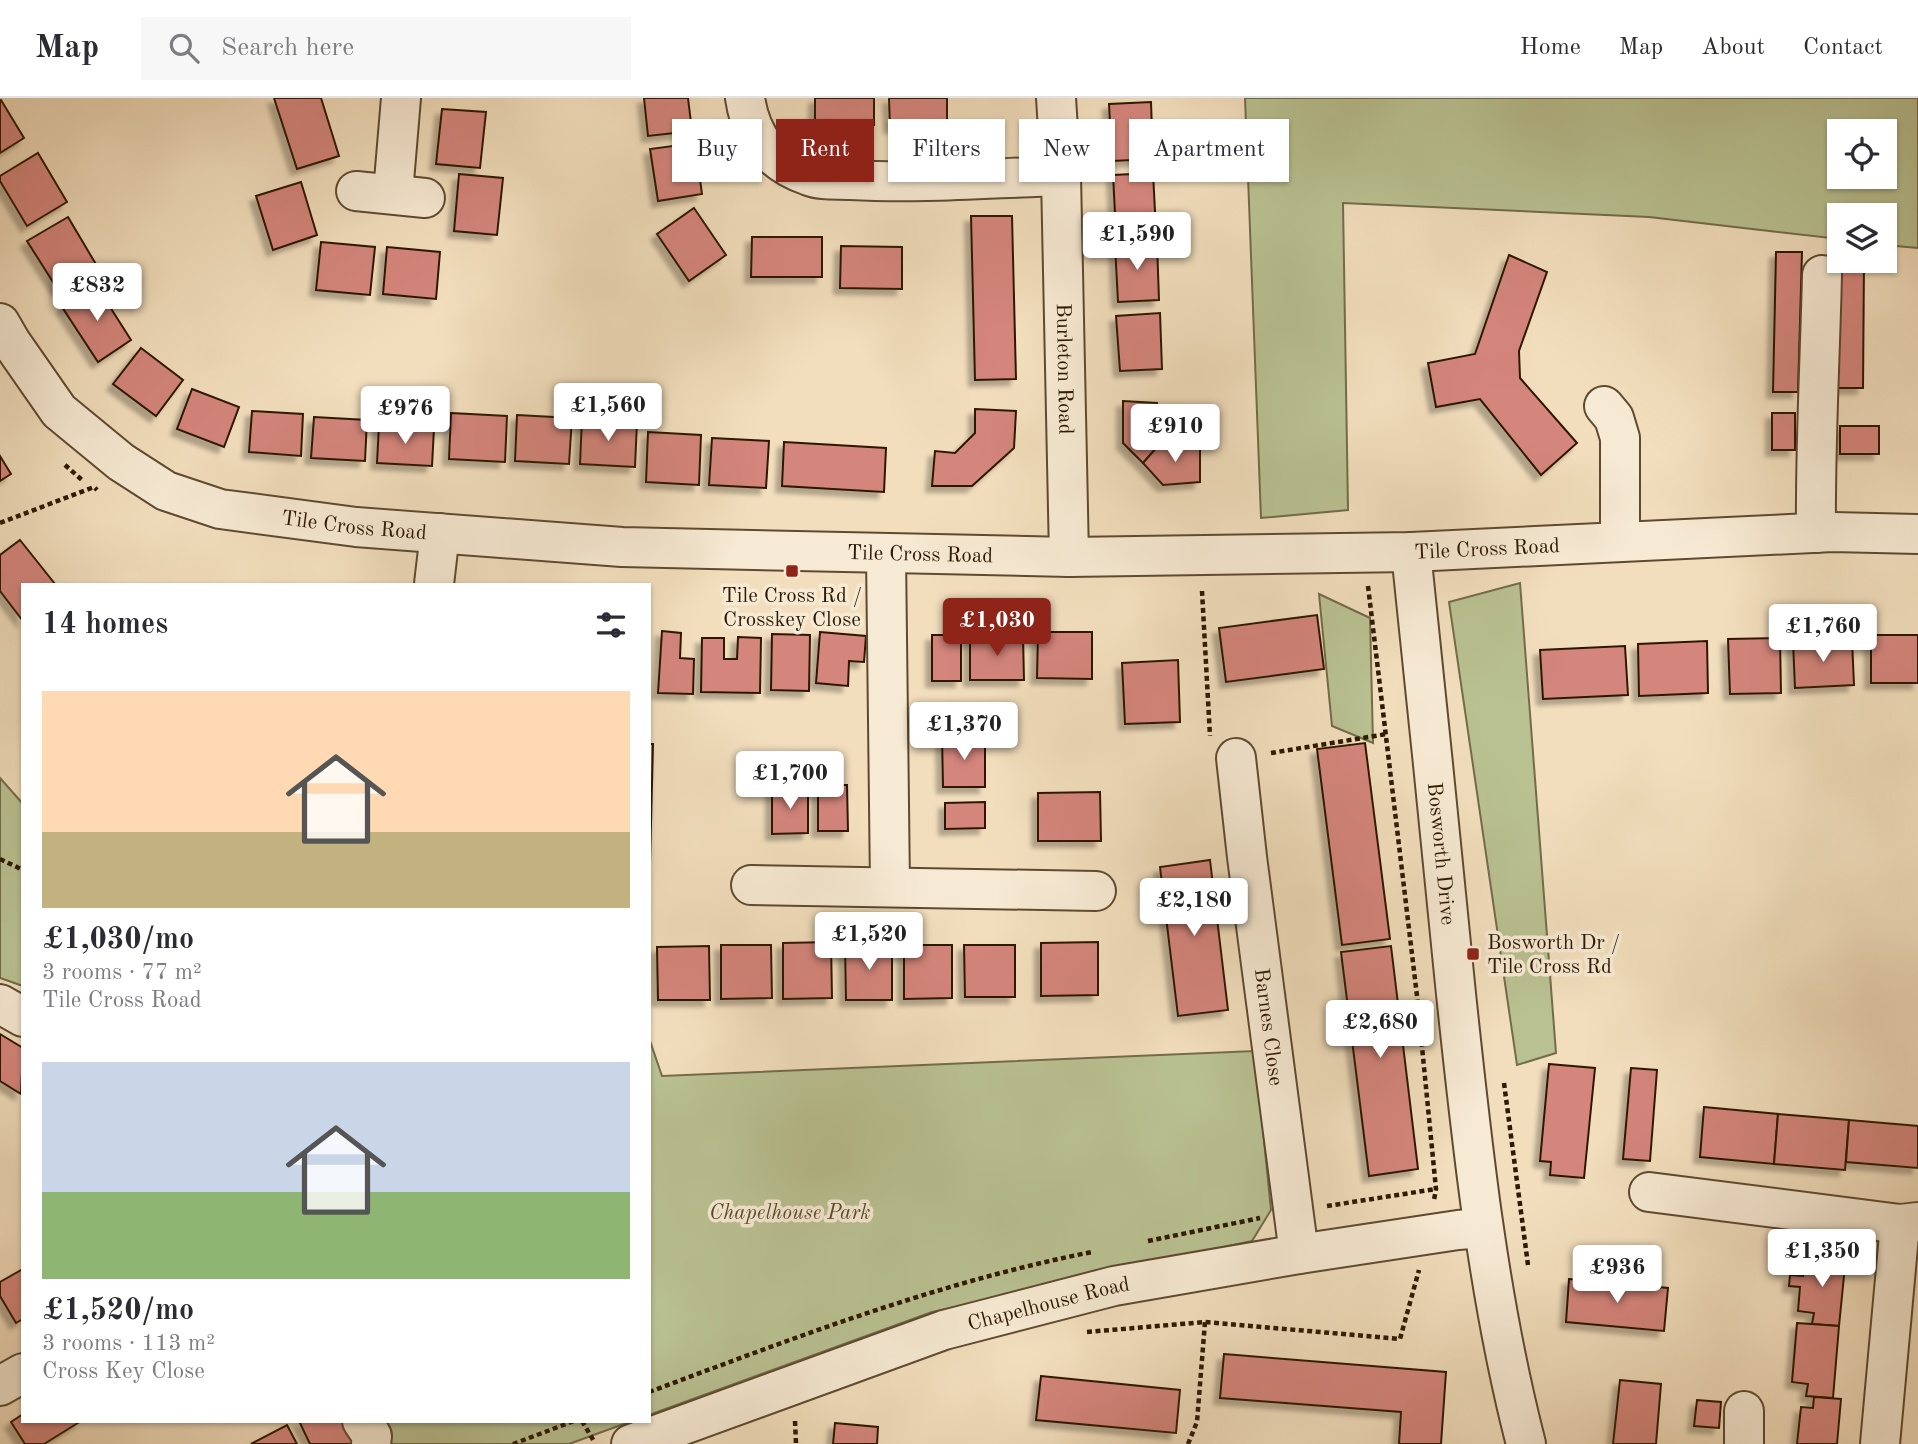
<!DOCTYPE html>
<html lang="en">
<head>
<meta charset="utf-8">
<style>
  :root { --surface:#fff; --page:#f7f7f7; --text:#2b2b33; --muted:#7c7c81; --line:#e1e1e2; --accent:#8f2418 }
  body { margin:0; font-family:"Old Standard TT",serif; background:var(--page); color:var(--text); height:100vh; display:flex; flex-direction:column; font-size:26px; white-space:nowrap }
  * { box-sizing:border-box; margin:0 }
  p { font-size:23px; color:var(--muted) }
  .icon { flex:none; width:38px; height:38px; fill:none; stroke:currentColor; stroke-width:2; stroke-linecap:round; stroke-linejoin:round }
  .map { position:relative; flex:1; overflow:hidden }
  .details { position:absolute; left:21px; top:485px; width:630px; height:840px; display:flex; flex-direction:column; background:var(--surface); border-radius:0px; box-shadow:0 2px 5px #0004 }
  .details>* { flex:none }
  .hud { position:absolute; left:672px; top:21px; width:665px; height:63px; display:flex; gap:14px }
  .buttons { position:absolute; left:1827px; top:21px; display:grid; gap:14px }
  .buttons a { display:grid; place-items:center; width:70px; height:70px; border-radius:0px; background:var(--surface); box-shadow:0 2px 5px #0004; font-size:35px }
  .price { position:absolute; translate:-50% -60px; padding:0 16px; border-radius:7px; background:#fff; color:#222; font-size:23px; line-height:46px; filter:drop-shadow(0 2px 4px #0008) }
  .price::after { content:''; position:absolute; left:50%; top:42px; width:21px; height:16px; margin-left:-10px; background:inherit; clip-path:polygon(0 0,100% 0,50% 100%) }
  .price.active { background:var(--accent); color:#fff }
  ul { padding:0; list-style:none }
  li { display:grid; align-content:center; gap:14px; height:371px; padding:0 21px }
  li span { display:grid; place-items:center; height:217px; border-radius:0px; color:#555 }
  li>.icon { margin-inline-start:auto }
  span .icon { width:126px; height:126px; fill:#fffc; stroke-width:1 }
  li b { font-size:30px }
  h2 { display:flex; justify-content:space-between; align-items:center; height:84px; padding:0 21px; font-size:30px }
  .pill { padding:0 24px; border-radius:0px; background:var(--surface); box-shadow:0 2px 5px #0004; font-size:24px; line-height:63px }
  .pill.active { background:var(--accent); color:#fff }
  header { display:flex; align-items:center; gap:42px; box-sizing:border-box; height:98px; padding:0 35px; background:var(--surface); border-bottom:2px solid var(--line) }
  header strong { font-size:33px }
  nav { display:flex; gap:38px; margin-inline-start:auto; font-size:24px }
  .search { width:490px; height:63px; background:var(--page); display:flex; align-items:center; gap:18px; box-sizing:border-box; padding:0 24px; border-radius:0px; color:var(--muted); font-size:26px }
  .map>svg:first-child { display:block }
</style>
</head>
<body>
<header>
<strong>Map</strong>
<div class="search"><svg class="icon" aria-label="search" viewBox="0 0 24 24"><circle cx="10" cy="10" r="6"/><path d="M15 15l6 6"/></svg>Search here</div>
<nav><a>Home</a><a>Map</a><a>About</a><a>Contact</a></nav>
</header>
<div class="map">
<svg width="1918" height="1346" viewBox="0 0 1918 1346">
  <defs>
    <filter id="shadow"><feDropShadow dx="-6" dy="6" stdDeviation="2" flood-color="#0004"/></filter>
  </defs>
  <rect width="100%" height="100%" fill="#f2debd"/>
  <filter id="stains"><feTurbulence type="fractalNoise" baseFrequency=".00286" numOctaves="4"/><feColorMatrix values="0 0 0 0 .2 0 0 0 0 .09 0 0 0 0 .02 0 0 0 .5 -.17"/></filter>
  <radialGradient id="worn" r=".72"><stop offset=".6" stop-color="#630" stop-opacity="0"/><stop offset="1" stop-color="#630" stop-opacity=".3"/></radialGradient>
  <g fill="#b9c192" stroke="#736c4a" stroke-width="2" fill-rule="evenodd">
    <path d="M1245 0H1918V150L1885 147V117H1839V141L1649 119 1343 105 1348 412 1261 420ZM1839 33H1885V79H1839Z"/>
    <polygon points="1520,485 1556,955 1517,967 1449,504"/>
    <polygon points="1319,496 1370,520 1373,645 1332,628"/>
    <polygon points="0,680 23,706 23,888 0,880"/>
    <polygon points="649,940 662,978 1255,953 1271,1112 1252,1143 932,1214 649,1317"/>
    <polygon points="379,1323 632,1323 569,1346 392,1346"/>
  </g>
  <g fill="#d4857b" stroke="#2d1801" stroke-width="2" filter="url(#shadow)">
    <polygon points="274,0 321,0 339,58 297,71"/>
    <polygon points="644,0 688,0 692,33 648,38"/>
    <polygon points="815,0 874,0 874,27 815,28"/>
    <polygon points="889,0 947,0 947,28 890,29"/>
    <polygon points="1,2 24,40 0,55 0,3"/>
    <polygon points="1151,4 1153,61 1112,63 1109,6"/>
    <polygon points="442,11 486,14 480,70 436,66"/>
    <polygon points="695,45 702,96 658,103 650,51"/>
    <polygon points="38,55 67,104 27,128 0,83 0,78"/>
    <polygon points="1153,75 1156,132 1116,134 1113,77"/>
    <polygon points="459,76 503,80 497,137 454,133"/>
    <polygon points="301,84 317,137 273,152 256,98"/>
    <polygon points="694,110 726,157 689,183 657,136"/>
    <polygon points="971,118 1012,118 1016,281 975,282"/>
    <polygon points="68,119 97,168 58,192 27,143"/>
    <polygon points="752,139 822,139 822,179 751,179"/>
    <polygon points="321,144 375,149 370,197 316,192"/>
    <polygon points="1157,145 1159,202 1118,204 1115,147"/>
    <polygon points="841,148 902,149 902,191 840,190"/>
    <polygon points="387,149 440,154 436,201 383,196"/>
    <polygon points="1776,154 1802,154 1798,294 1773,294"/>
    <polygon points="1509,157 1547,174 1519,253 1520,280 1577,345 1541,377 1480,301 1436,309 1428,265 1475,256"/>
    <polygon points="1838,159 1839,163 1864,163 1863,290 1837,290"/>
    <polygon points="96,187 131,242 98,264 62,209"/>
    <polygon points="1160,215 1162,271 1120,273 1116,218"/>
    <polygon points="141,250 183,282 156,318 113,286"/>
    <polygon points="192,291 239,309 224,349 177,331"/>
    <polygon points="1123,303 1157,305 1157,328 1166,339 1143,365 1123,345"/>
    <polygon points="975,311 1016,313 1014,350 972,388 932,388 935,353 955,355 975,335"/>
    <polygon points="252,313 303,316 301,358 249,354"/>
    <polygon points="451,315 507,318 505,364 449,361"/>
    <rect x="1772" y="315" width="23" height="37"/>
    <polygon points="517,317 572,320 569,366 515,363"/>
    <polygon points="314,319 367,322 365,363 311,360"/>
    <polygon points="582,321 637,324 635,369 580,366"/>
    <polygon points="379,327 434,330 432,368 377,365"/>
    <rect x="1840" y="328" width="39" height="28"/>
    <polygon points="648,334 701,337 699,387 646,384"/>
    <polygon points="1166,339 1175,348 1200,348 1200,384 1163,387 1143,365"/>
    <polygon points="712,340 769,343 766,390 709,387"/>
    <polygon points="784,344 886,350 884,394 782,388"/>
    <polygon points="0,358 11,376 0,383"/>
    <polygon points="20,442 55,486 23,486 23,523 0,493 0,457"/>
    <polygon points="1317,517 1324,571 1226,584 1219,530"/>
    <polygon points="662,533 681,535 680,560 694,561 693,596 658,595"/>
    <polygon points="820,534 866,538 864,564 849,563 848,588 816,585"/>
    <polygon points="1038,534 1092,534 1092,581 1037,580"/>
    <polygon points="772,536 810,537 809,593 771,592"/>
    <rect x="932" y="537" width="29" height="46"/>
    <polygon points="970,537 1023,537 1024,582 970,582"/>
    <rect x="1871" y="537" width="47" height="48"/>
    <polygon points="738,539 761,540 760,595 701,594 702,540 724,540 724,561 737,561"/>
    <polygon points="1780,540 1781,595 1730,596 1728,541"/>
    <polygon points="1852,542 1854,587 1795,590 1793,544"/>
    <polygon points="1707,543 1708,595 1639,598 1638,546"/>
    <polygon points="1625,548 1628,597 1543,601 1540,552"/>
    <polygon points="1178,562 1180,624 1125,626 1122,565"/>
    <polygon points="985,638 985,689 943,689 942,639"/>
    <polygon points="1365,645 1390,841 1342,847 1317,651"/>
    <polygon points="649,646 653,646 650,765 649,765"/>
    <polygon points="818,687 847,687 848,733 818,733"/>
    <polygon points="772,690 808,690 808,735 772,736"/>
    <polygon points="1100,694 1101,743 1038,743 1038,695"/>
    <polygon points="985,704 985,730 945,731 945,705"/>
    <polygon points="1210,762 1228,912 1178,918 1160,769"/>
    <polygon points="831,844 832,900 783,901 783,845"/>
    <polygon points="1098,844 1098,897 1041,898 1041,845"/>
    <polygon points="892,846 892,902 846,902 845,847"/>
    <polygon points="721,847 771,847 772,900 721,901"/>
    <polygon points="904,847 952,847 952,900 904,901"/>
    <polygon points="964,847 1015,847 1015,899 965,899"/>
    <polygon points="709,848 710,902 658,902 657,849"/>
    <polygon points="1391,848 1418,1071 1369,1078 1341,854"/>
    <polygon points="0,936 23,950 21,996 0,983"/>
    <polygon points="1549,966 1595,970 1584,1080 1550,1077 1551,1064 1540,1063"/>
    <polygon points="1631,970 1657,972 1650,1063 1623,1061"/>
    <polygon points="1704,1009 1778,1016 1774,1066 1700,1059"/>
    <polygon points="1778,1016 1849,1022 1845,1072 1774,1066"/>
    <polygon points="1849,1022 1918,1028 1918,1070 1846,1064"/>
    <polygon points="1819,1156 1846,1158 1839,1228 1812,1226 1814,1215 1798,1213 1800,1189 1789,1188 1790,1177 1803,1178 1805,1164 1818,1165"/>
    <polygon points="23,1171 23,1221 16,1225 0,1198 0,1184"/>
    <polygon points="1569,1181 1668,1190 1664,1233 1566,1224"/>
    <polygon points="1797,1225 1839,1228 1833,1300 1806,1298 1808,1286 1792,1284"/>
    <polygon points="1224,1256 1446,1274 1441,1346 1399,1346 1401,1314 1220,1300"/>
    <polygon points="1041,1278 1180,1292 1176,1335 1036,1322"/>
    <polygon points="1620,1282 1661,1286 1656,1346 1613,1346"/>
    <polygon points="1814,1299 1841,1301 1837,1346 1797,1346 1801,1309 1813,1310"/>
    <polygon points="1697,1302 1721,1304 1719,1330 1694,1328"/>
    <polygon points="23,1316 23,1323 81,1323 44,1346 25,1346 11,1324"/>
    <polygon points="299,1323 347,1323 356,1343 350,1346 310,1346"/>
    <polygon points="835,1325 878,1329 877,1346 833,1346"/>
    <polygon points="287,1327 297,1346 251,1346"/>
  </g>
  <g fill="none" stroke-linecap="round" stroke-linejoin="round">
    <g stroke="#5e4a30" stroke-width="42">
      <g id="minor">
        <path d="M745 0C751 40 771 65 809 78 821 83 838 81 851 82 921 86 991 80 1061 78"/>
        <path id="s1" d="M1056 0 1061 78 1069 459"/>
        <polyline points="356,93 425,100"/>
        <polyline points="393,95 401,0"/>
        <path id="s2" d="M0 225 11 244 59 313 121 364 166 393 220 411 356 429 622 449 1069 459 1411 454 1833 434 1918 436"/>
        <polyline points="1604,308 1614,320 1620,340 1620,444"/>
        <path d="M1816 435C1815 349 1820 263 1822 177"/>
        <path id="s3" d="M1411 454C1427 601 1441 749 1456 896 1472 1047 1488 1199 1526 1346"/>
        <polyline points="886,456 890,789"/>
        <polyline points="434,486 440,435"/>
        <path id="s4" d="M1236 660 1247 759 1299 1156"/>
        <polyline points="751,787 1096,793"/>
        <polyline points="0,906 23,919"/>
        <polyline points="1649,1094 1900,1126 1918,1124"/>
        <polyline points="0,1288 23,1275"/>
        <polyline points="1744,1313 1744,1346"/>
        <polyline points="362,1323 372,1338 371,1346"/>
        <path id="s5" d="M631 1346 944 1232 1114 1188 1299 1156 1458 1132 1483 1130"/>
        <polyline points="1880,1346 1900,1126"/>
      </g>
    </g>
    <g stroke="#2d1801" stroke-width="4.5" stroke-dasharray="5 3.5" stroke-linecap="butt">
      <polyline points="65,367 82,382"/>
      <polyline points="0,425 94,389 97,392"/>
      <polyline points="1368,488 1417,898 1436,1091 1434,1102"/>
      <polyline points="1202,493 1210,638"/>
      <polyline points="1271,655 1387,636"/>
      <polyline points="0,761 23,772"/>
      <polyline points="1504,985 1528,1167"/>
      <polyline points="1327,1108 1436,1091"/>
      <polyline points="1148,1143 1260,1120"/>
      <polyline points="1087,1234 1205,1224 1400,1241 1419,1172"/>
      <path d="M649 1294C794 1240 939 1184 1092 1154"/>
      <polyline points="582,1323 595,1345"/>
      <polyline points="795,1323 796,1346"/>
      <polyline points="513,1346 574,1323"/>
      <polyline points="1188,1346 1197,1324 1205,1224"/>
    </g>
    <use href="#minor" stroke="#f7ead4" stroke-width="38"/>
  </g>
  <g fill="#8f2418" stroke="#f7ead4" stroke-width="2.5">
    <rect x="785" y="466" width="14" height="14" rx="3.5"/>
    <rect x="1466" y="849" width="14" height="14" rx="3.5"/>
  </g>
  <g text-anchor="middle" stroke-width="7" stroke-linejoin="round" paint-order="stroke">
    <g font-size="21" fill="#2d1801" stroke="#f7ead4">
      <text dy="7" stroke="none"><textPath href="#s1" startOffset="271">Burleton Road</textPath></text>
      <text dy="7" stroke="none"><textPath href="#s2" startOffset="432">Tile Cross Road</textPath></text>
      <text dy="7" stroke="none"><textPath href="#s2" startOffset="1566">Tile Cross Road</textPath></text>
      <text dy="7" stroke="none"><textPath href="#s2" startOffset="999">Tile Cross Road</textPath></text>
      <text dy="7" stroke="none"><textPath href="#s3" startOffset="303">Bosworth Drive</textPath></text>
      <text dy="7" stroke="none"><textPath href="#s4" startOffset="271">Barnes Close</textPath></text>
      <text dy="7" stroke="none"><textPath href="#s5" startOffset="441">Chapelhouse Road</textPath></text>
    </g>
    <g font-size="21" fill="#2d1801" stroke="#f7ead4">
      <text x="792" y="504">Tile Cross Rd /<tspan x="792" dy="24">Crosskey Close</tspan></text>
      <text x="1487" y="851" text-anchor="start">Bosworth Dr /<tspan x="1487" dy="24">Tile Cross Rd</tspan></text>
    </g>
    <g font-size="21" font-style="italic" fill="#574b2c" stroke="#f7ead4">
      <text x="790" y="1121">Chapelhouse Park</text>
    </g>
  </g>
  <rect width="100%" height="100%" filter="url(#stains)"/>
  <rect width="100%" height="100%" fill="url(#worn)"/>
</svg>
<div class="buttons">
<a><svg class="icon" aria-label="locate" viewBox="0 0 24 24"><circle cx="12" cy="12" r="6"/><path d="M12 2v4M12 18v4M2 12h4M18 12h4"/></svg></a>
<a><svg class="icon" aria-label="layers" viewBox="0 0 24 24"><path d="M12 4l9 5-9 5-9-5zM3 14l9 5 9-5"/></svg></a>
</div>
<b class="price" style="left:1137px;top:174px">£1,590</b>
<b class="price" style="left:97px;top:225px">£832</b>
<b class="price" style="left:608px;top:345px">£1,560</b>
<b class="price" style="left:405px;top:348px">£976</b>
<b class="price" style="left:1175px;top:366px">£910</b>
<b class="price active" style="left:997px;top:560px">£1,030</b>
<b class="price" style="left:1823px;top:566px">£1,760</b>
<b class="price" style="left:964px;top:664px">£1,370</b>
<b class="price" style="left:790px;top:713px">£1,700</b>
<b class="price" style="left:1194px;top:840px">£2,180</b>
<b class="price" style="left:869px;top:874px">£1,520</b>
<b class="price" style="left:1380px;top:962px">£2,680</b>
<b class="price" style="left:1822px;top:1191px">£1,350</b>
<b class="price" style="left:1617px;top:1207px">£936</b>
<div class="hud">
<a class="pill">Buy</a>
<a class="pill active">Rent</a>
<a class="pill">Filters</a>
<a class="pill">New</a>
<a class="pill">Apartment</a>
</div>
<section class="details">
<h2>14 homes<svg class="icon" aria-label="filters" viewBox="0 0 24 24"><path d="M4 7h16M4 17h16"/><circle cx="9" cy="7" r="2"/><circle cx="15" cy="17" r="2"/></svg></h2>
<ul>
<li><span style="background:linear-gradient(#ffd9b3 65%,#c2b280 0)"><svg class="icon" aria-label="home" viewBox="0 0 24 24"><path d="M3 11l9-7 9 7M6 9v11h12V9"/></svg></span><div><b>£1,030/mo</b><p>3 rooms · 77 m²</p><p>Tile Cross Road</p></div></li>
<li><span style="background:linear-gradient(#c9d6e8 60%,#8fb573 0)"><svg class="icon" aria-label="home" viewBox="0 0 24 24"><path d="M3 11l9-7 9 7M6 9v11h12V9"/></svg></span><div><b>£1,520/mo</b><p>3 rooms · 113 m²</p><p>Cross Key Close</p></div></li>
</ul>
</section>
</div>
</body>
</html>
